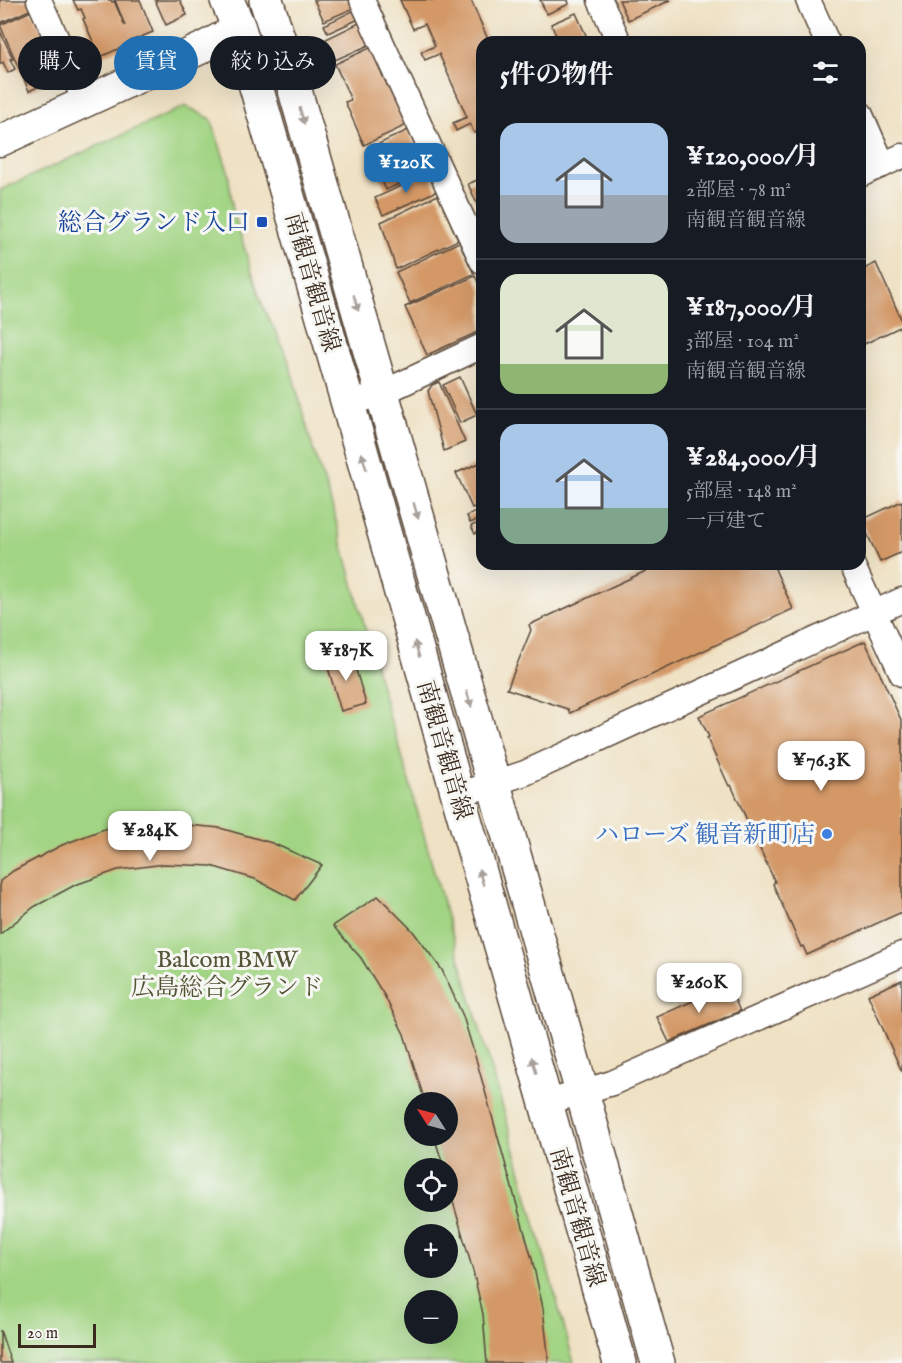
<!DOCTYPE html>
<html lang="ja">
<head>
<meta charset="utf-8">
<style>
  :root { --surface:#171b24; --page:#20242c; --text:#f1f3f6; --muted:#9ea1a6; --line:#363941; --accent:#1f6fb2 }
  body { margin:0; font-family:"IM FELL English","Noto Serif JP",serif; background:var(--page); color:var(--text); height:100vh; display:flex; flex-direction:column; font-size:22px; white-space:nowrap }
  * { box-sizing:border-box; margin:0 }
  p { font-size:20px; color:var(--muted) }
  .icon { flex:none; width:33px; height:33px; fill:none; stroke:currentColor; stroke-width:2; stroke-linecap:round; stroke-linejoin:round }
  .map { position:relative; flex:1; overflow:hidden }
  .sheet { position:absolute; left:476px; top:36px; width:390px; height:534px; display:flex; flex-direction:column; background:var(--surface); border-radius:18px; box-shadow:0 6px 24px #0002 }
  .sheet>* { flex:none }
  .banner { position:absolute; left:18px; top:36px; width:368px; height:54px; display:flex; gap:12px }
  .needle { width:39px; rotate:306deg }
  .tools { position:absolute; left:404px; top:1092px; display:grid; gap:12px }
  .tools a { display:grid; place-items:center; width:54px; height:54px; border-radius:50%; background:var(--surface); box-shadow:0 6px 24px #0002; font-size:30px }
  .scale { position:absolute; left:18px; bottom:15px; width:78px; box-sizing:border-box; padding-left:6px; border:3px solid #3b2a1e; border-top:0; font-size:16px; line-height:21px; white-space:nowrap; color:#3b2a1e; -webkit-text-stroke:4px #f6f6f2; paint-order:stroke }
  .price { position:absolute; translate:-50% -51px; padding:0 14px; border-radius:12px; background:#fff; color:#222; font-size:20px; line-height:39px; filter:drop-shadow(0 2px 3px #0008) }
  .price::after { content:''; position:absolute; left:50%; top:36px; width:18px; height:14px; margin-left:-9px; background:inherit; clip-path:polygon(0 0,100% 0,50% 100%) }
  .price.on { background:var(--accent); color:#fff }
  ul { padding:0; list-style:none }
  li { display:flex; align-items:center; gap:18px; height:150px; padding:0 24px }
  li+li { border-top:2px solid var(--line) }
  li span { display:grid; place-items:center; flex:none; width:168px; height:120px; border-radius:18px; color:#555 }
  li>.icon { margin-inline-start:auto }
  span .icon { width:72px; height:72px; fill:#fffc; stroke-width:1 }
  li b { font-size:26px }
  h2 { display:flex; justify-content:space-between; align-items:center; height:72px; padding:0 24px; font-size:26px }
  .pill { padding:0 21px; border-radius:27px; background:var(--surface); box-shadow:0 6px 24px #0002; font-size:21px; line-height:54px }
  .pill.on { background:var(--accent); color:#fff }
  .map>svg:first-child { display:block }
</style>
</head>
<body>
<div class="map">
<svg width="902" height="1363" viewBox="0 0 902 1363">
  <rect width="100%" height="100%" fill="#f6f6f2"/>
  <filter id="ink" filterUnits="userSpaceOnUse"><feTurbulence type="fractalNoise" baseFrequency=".0167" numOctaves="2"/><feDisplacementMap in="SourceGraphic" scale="12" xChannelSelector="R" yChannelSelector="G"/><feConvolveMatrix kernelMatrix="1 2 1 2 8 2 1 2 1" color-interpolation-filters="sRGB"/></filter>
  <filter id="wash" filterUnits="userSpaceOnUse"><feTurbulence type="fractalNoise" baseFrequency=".008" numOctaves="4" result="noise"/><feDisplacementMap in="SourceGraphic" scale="24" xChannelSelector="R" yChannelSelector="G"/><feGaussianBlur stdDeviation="1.35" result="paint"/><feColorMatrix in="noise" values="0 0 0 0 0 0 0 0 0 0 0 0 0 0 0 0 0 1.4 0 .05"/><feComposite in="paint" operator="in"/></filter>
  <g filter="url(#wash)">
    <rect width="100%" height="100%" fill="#efe1c3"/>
    <path fill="#a1d483" stroke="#6e7f50" stroke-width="1.5" fill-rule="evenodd" d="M186 106 211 119 228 171 233 211 259 295 267 316 276 332 288 359 313 449 330 499 389 716 399 745 435 875 505 1115 574 1363H0V190ZM414 1102H447V1136H414ZM414 1168H447V1202H414ZM414 1234H447V1268H414ZM414 1300H447V1334H414Z"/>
    <g id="blocks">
      <g fill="#d39866">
        <polygon points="0,0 30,0 34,8 0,23"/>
        <polygon points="73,0 111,0 112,2 114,1 125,26 115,0 140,0 153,32 131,41 132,43 100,57 83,19 85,18 81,9 78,10"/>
        <polygon points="155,0 180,0 187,15 166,25"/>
        <polygon points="314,0 350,0 354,8 324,21"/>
        <polygon points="400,0 471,0 489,42 482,42 482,136 479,131 474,133 470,124 456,131 453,123 467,117 439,54 425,60 421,52 435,46 425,24 413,29"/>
        <polygon points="540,0 568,0 569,4 547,14"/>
        <polygon points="619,0 671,0 628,20"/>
        <polygon points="355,10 359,19 328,33 324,25"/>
        <polygon points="31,11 64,75 29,91 0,25"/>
        <polygon points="576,13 589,42 559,42 551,24"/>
        <polygon points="361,22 371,44 335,60 326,39"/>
        <polygon points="0,31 13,59 10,59 15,69 8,73 3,62 0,64"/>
        <polygon points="372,47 407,125 364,145 345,102 351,100 335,64"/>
        <polygon points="408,130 427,171 386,190 368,149"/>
        <polygon points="429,173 437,191 383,215 375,198"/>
        <polygon points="482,178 482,207 479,208 468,184"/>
        <polygon points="438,195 458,240 396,269 381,222"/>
        <polygon points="459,242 474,274 410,303 396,272"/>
        <polygon points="876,263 902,321 902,326 860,346 860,271"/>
        <polygon points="475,276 482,291 482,330 427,355 405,307"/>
        <polygon points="460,377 477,415 460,423 443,385"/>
        <polygon points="439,382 465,442 444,451 428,391 432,385"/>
        <polygon points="482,462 482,504 472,508 456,473"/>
        <polygon points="902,501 902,552 880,562 861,520"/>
        <polygon points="482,509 482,518 470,523 467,516"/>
        <polygon points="482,522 482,530 475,534 471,526"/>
        <polygon points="661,564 784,564 775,569 793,609 570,713 568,709 507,689 531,630 529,625"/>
        <polygon points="865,641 902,722 902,912 807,955 803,946 801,947 773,884 775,882 731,785 729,786 707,738 709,737 699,716"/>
        <polygon points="351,653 366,704 341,711 326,661"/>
        <polygon points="166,823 220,828 272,843 322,865 295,900 255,879 211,866 165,864 118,870 75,885 34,907 0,934 0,881 13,871 62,845 112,826"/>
        <polygon points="378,896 412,930 442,970 463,1016 478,1066 532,1259 543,1308 548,1354 548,1363 487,1363 483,1314 473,1271 447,1181 447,1168 444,1168 434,1136 447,1136 447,1102 425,1102 404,1034 384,995 361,958 333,926"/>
        <polygon points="902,980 902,1072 868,995"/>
        <polygon points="728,985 740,1011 669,1042 657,1017"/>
        <polygon points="0,1330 11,1363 0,1363"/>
      </g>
    </g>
  </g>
  <g filter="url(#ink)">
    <use href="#blocks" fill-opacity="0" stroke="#564537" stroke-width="1.5"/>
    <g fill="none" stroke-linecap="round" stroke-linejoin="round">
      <g stroke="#564537" stroke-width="27">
        <g id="minor">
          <polyline points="39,0 85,101"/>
          <polyline points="362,0 482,261"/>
          <polyline points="600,0 619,42"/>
          <polyline points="808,0 827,42"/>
          <polyline points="860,113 883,165"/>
          <polyline points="860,175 902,156"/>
          <polyline points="348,404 382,393 482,346"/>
          <polyline points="852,564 902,674"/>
          <polyline points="458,795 525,773 902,600"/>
          <polyline points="545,1103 612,1083 902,954"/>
        </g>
      </g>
      <g stroke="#564537" stroke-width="33">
        <polyline id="tertiary" points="0,141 200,49 239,28"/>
      </g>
      <g stroke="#564537" stroke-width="36">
        <g id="secondary">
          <polyline points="227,0 239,28 348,404 458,795 620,1363"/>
          <polyline points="266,0 294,87 382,393 582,1092 658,1363"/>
        </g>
      </g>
      <use href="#minor" stroke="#fff" stroke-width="24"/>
      <use href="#tertiary" stroke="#fff" stroke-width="30"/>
      <use href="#secondary" stroke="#fff" stroke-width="33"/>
    </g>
    <defs><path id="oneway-solid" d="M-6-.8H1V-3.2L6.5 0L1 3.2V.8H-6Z" transform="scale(1.5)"/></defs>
    <g fill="#a79f9a">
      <use href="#oneway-solid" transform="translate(302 116) rotate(74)"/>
      <use href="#oneway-solid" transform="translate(356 303) rotate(74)"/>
      <use href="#oneway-solid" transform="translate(364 461) rotate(-106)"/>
      <use href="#oneway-solid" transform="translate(416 511) rotate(74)"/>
      <use href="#oneway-solid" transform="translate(417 649) rotate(-106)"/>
      <use href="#oneway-solid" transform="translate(469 699) rotate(74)"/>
      <use href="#oneway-solid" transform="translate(481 877) rotate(-106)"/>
      <use href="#oneway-solid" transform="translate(534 1065) rotate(-106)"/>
    </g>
  </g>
  <rect fill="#1a4fb4" stroke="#f6f6f2" stroke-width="2" x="256" y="216" width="12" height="12" rx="3"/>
  <circle fill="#3f7fe0" stroke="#f6f6f2" stroke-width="2" cx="827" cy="834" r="6"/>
  <g text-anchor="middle" stroke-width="6" stroke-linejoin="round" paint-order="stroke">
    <g font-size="24" fill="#164399" stroke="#f6f6f2" text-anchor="end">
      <text x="250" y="230">総合グランド入口</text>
    </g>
    <g font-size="24" fill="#3b2a1e" stroke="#f6f6f2">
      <text transform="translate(313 282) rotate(74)" y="8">南観音観音線</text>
      <text transform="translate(445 750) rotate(74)" y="8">南観音観音線</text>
      <text transform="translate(578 1217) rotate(74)" y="8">南観音観音線</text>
    </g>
    <g font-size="24" fill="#366cbe" stroke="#f6f6f2" text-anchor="end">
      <text x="815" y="842">ハローズ 観音新町店</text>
    </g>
    <g font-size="24" fill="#545437" stroke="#f6f6f2">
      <text x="227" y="967">Balcom BMW<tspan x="227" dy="28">広島総合グランド</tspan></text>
    </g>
  </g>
</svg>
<div class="tools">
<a><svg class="needle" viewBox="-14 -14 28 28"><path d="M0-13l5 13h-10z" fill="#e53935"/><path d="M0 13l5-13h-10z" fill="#9ea1a6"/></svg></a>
<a><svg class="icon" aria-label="locate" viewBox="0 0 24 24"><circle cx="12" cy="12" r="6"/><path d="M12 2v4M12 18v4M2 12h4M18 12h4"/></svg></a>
<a>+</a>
<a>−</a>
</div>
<div class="scale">20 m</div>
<b class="price on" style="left:406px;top:194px">¥120K</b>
<b class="price" style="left:346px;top:682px">¥187K</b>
<b class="price" style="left:821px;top:792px">¥76.3K</b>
<b class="price" style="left:150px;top:862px">¥284K</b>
<b class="price" style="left:699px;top:1014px">¥260K</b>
<div class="banner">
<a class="pill">購入</a>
<a class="pill on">賃貸</a>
<a class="pill">絞り込み</a>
</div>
<section class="sheet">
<h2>5件の物件<svg class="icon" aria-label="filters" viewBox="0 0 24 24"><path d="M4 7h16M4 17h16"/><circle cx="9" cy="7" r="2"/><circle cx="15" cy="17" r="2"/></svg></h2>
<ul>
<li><span style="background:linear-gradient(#a9c7e8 60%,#9aa5b1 0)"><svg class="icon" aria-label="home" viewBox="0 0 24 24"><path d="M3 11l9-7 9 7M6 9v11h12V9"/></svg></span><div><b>¥120,000/月</b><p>2部屋 · 78 m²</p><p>南観音観音線</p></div></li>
<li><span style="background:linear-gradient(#dfe7d0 75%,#8fb573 0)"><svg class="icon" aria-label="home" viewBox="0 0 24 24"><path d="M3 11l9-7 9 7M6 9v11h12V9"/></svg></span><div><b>¥187,000/月</b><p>3部屋 · 104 m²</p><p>南観音観音線</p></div></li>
<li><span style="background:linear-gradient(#a9c7e8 70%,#7fa58c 0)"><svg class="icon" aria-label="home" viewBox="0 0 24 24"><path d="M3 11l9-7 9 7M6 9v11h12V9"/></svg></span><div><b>¥284,000/月</b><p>5部屋 · 148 m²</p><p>一戸建て</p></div></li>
</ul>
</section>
</div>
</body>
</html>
